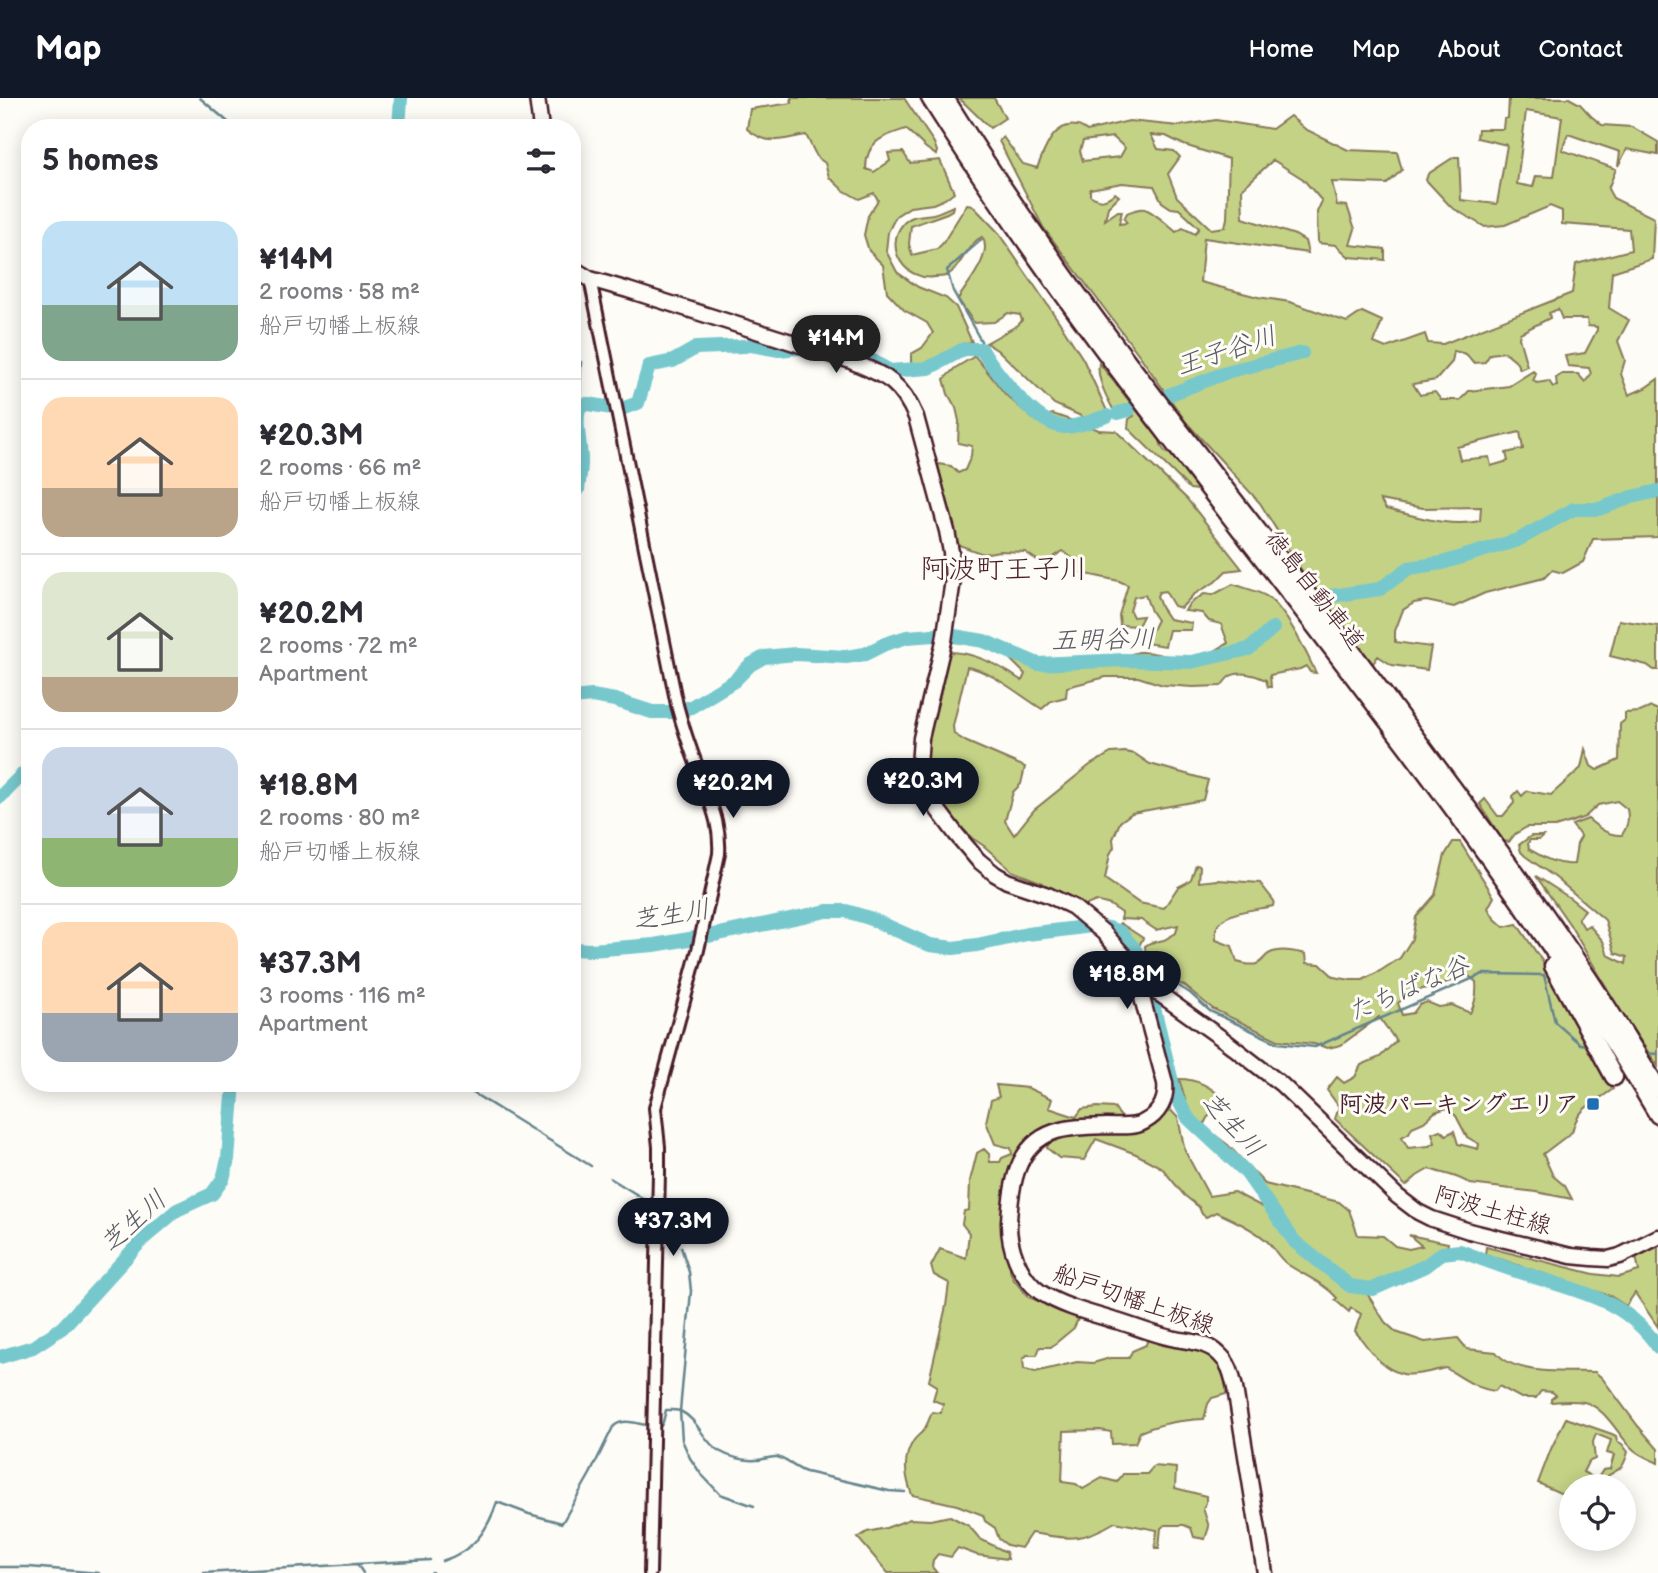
<!DOCTYPE html>
<html lang="en">
<head>
<meta charset="utf-8">
<style>
  :root { --surface:#fff; --page:#f7f7f7; --text:#2b2b33; --muted:#7c7c81; --line:#e1e1e2; --accent:#111827 }
  body { margin:0; font-family:"Balsamiq Sans","Klee One",sans-serif; background:var(--page); color:var(--text); height:100vh; display:flex; flex-direction:column; font-size:26px; white-space:nowrap }
  * { box-sizing:border-box; margin:0 }
  p { font-size:23px; color:var(--muted) }
  .icon { flex:none; width:38px; height:38px; fill:none; stroke:currentColor; stroke-width:2; stroke-linecap:round; stroke-linejoin:round }
  .map { position:relative; flex:1; overflow:hidden }
  .sheet { position:absolute; left:21px; top:21px; width:560px; height:973px; display:flex; flex-direction:column; background:var(--surface); border-radius:28px; box-shadow:0 4px 18px #0003 }
  .sheet>* { flex:none }
  .buttons { position:absolute; left:1559px; top:1376px; display:grid; gap:14px }
  .buttons a { display:grid; place-items:center; width:77px; height:77px; border-radius:50%; background:var(--surface); box-shadow:0 4px 18px #0003; font-size:35px }
  .price { position:absolute; translate:-50% -60px; padding:0 16px; border-radius:24px; background:var(--accent); color:#fff; font-size:23px; line-height:46px; filter:drop-shadow(0 2px 4px #0008) }
  .price::after { content:''; position:absolute; left:50%; top:42px; width:21px; height:16px; margin-left:-10px; background:inherit; clip-path:polygon(0 0,100% 0,50% 100%) }
  .price.current { background:#222; color:#fff }
  ul { padding:0; list-style:none }
  li { display:flex; align-items:center; gap:21px; height:175px; padding:0 21px }
  li+li { border-top:2px solid var(--line) }
  li span { display:grid; place-items:center; flex:none; width:196px; height:140px; border-radius:21px; color:#555 }
  li>.icon { margin-inline-start:auto }
  span .icon { width:84px; height:84px; fill:#fffc; stroke-width:1 }
  li b { font-size:30px }
  h2 { display:flex; justify-content:space-between; align-items:center; height:84px; padding:0 21px; font-size:30px }
  header { display:flex; align-items:center; gap:42px; box-sizing:border-box; height:98px; padding:0 35px; background:var(--accent); color:#fff }
  header strong { font-size:33px }
  nav { display:flex; gap:38px; margin-inline-start:auto; font-size:24px }
  .map>svg:first-child { display:block }
</style>
</head>
<body>
<header>
<strong>Map</strong>
<nav><a>Home</a><a>Map</a><a>About</a><a>Contact</a></nav>
</header>
<div class="map">
<svg width="1658" height="1475" viewBox="0 0 1658 1475">
  <rect width="100%" height="100%" fill="#fdfcf7"/>
  <filter id="ink" filterUnits="userSpaceOnUse"><feTurbulence type="fractalNoise" baseFrequency=".0143" numOctaves="2"/><feDisplacementMap in="SourceGraphic" scale="14" xChannelSelector="R" yChannelSelector="G"/><feConvolveMatrix kernelMatrix="1 2 1 2 8 2 1 2 1" color-interpolation-filters="sRGB"/></filter>
  <g filter="url(#ink)">
    <g fill="#c4d286" stroke="#877858" stroke-width="2" fill-rule="evenodd">
      <path d="M791 0H904L934 45 937 53 936 57 926 50 906 31C883 38 866 43 866 71L874 74 890 63 888 55 903 54 910 65 940 62 954 94 945 101 933 106 910 109 896 118 888 134 886 153 897 174 918 189 946 200 956 209 972 244 966 245 926 265 911 266V256L922 250 933 235 927 225 904 212 887 194 883 167 869 153 864 137 868 118 878 102 874 95 859 101 843 92 829 79 825 65 817 59 806 37C781 41 769 49 747 31L750 11 792 5Z"/>
      <polygon points="959,0 994,0 1005,20 990,30"/>
      <path d="M1509 0H1569L1580 6 1591 18 1602 27 1632 29 1658 44V57L1627 51 1618 68 1620 54 1568 36 1562 52 1616 71 1608 91 1613 100 1654 120 1652 161 1612 174 1609 210 1629 222 1618 243 1625 262 1621 276 1629 297 1645 290 1658 281V439L1593 441 1583 464 1563 475 1552 472 1544 480 1485 495 1454 509 1426 503 1414 505 1403 512 1395 533V544L1431 549 1427 572 1392 567 1378 558 1372 567 1302 473 1260 405 1186 324 1140 258 1043 129 999 43 1003 39 1023 66 1037 70C1044 54 1053 23 1077 28 1081 28 1084 31 1087 33L1129 23 1179 28 1216 22 1272 31 1290 18 1305 31 1348 52 1397 54 1402 72 1387 86 1332 84 1337 107 1347 108 1355 131 1350 147 1385 151V162L1349 159 1336 147 1318 145 1317 114 1322 103 1303 81 1273 62 1242 91 1243 120 1295 137 1305 143 1308 155 1204 140 1200 184 1258 199 1290 204 1347 224 1362 214 1382 223 1374 245 1386 250 1425 236 1428 245 1443 246 1572 195 1576 166 1631 152 1629 131 1562 126V113L1550 108 1505 127 1485 129 1451 109 1426 82 1428 76 1454 59H1459L1461 102 1497 106 1507 47 1477 40 1478 31H1503L1504 21 1508 20ZM1526 13 1562 19 1554 79 1536 78 1533 89 1517 86ZM1151 37 1166 38 1184 47 1229 61 1227 120 1225 129 1211 131 1177 99 1168 76 1180 59 1174 53 1158 51ZM1113 39 1125 50 1120 59 1083 63 1080 53 1083 43ZM1122 85 1154 88 1162 104 1171 110 1179 111 1199 130 1195 136 1183 130 1176 134C1168 127 1154 114 1145 111 1139 110 1132 113 1127 115L1124 121 1127 125 1119 126 1122 113H1118L1105 122 1108 109 1119 98 1115 95C1105 103 1100 104 1090 97V91ZM1558 211 1562 221H1587L1588 228 1597 229V232L1585 255 1565 258 1568 268 1589 270 1591 276 1585 284 1578 276H1562L1556 280 1557 288 1553 289 1549 283 1537 285 1533 283 1536 276 1533 273 1509 288 1469 293 1460 302H1441L1435 294 1420 297 1413 286 1436 282 1452 264 1454 253 1466 256 1474 265 1485 264 1490 256 1505 254 1515 262 1520 271 1527 268 1519 240 1520 235 1550 220 1549 215ZM1520 334 1523 351 1506 355 1508 363 1491 368 1489 359 1460 362 1457 349ZM1380 402 1423 410 1481 409 1480 423C1449 430 1416 418 1386 411Z"/>
      <path d="M967 106 972 107 997 133 1058 222 1083 261 1108 315 1091 320 1083 319 1054 306 1000 254 986 245 1018 227 1022 222 1020 217 1008 215 994 224 974 225 958 201C967 186 994 156 982 139 966 146 962 170 946 178 942 179 938 179 935 179 906 184 883 150 903 126 911 116 922 118 933 116 940 114 946 111 953 108L952 112 947 115 911 128 909 146 912 157 937 151 943 145Z"/>
      <polygon points="975,258 1006,297 1033,321 1053,316 1099,332 1116,333 1187,401 1242,471 1226,473 1215,484 1193,497 1181,510 1174,508 1165,493 1159,494 1157,498 1161,509 1169,521 1192,525 1191,532 1169,532 1165,548 1145,545 1157,522 1151,513 1145,497 1134,499 1130,513 1133,519 1143,518 1138,528 1120,527 1119,517 1128,487 1119,483 1077,474 1078,465 1063,453 1043,466 1025,454 999,453 983,456 959,447 951,430 938,366 951,368 958,375 965,372 971,358 972,348 958,345 959,323 956,310 948,296 944,281 955,270"/>
      <path d="M1099 265 1160 342C1161 351 1165 356 1175 358L1198 392 1190 391 1128 330 1129 321 1134 318 1128 309 1114 313C1107 300 1096 280 1099 265Z"/>
      <path d="M1233 486C1244 490 1260 493 1269 500 1289 517 1305 552 1316 575L1310 574 1306 568 1300 571 1270 577 1271 589H1268L1266 582C1256 577 1239 572 1229 579 1226 581 1224 585 1221 588L1193 589 1163 587 1138 579H1106L1067 589 1066 599 1051 603 1042 611C1021 598 990 572 967 569L953 628 954 636 967 644 1025 669 1021 686 1013 694 1005 723 1014 737 1034 712 1090 667 1111 655 1125 654 1135 656 1150 666 1208 682 1203 702 1132 715 1120 724 1113 741 1114 749 1110 756 1105 781 1139 805 1164 810 1178 789 1186 785 1191 781 1196 767 1200 768 1199 784 1218 782 1260 785 1274 803 1273 808C1257 812 1223 812 1216 831 1216 832 1216 840 1216 842L1232 848 1237 864C1269 873 1257 856 1277 853 1286 851 1297 854 1306 856L1307 865 1320 866 1334 879 1351 882H1363L1380 873 1400 860 1412 841 1416 819 1435 797 1445 757 1453 744H1460L1494 799 1488 810 1494 820 1504 829 1517 826 1557 885 1596 965 1613 991C1594 1006 1578 1008 1572 1034L1543 1056 1553 1078 1565 1088 1572 1101 1536 1094 1470 1086C1458 1077 1443 1076 1429 1071L1417 1078 1406 1088 1335 1021 1339 1009 1327 992 1337 979 1344 985 1355 979 1361 967 1380 959 1396 943 1379 919 1341 947 1328 950 1314 946 1278 942 1213 911 1185 888 1160 875 1143 872 1138 863 1112 834 1120 825 1143 840 1139 848 1142 855 1146 859 1145 848 1150 845 1164 842 1176 835 1178 827 1156 832 1141 822 1121 821 1122 815 1110 807 1096 803 1080 810 1044 790 1043 785 1012 773 984 748 972 740 953 721 926 677 925 654 936 597 949 554C974 554 1002 569 1022 583L1025 576 1011 562 1019 556C1048 566 1097 561 1128 557 1131 556 1135 555 1139 554 1155 553 1175 562 1193 561 1206 560 1217 551 1228 545L1221 526 1209 523 1202 515 1185 513 1189 506 1204 496 1213 497ZM1469 878 1476 884C1477 896 1476 905 1470 915L1452 907 1439 909 1427 904 1419 907 1413 915 1402 917 1398 905 1412 894ZM1447 1010 1456 1018 1467 1039 1479 1046 1478 1051 1458 1046 1454 1033 1446 1037 1440 1032 1432 1035 1435 1045 1429 1048 1408 1050 1402 1039 1409 1035 1412 1029 1424 1024 1435 1014Z"/>
      <polygon points="1619,522 1658,528 1658,572 1654,572 1647,567 1610,558"/>
      <path d="M1651 609 1658 612V968L1624 919 1570 827 1536 778 1570 800 1585 812 1578 820 1584 830 1589 827 1603 843 1608 857 1626 866 1627 859 1615 855 1605 822 1556 780 1525 758 1521 754 1519 747 1531 738H1543L1539 742H1530L1528 745 1529 751C1543 759 1557 768 1574 766L1577 746 1581 739 1572 727 1588 721C1599 730 1608 738 1622 737 1628 728 1629 721 1627 711L1617 703 1598 707 1585 719 1571 724 1555 729H1527L1515 736 1509 744 1503 743 1480 706 1485 701 1498 718H1503L1514 705 1513 698 1518 693 1522 698 1527 693 1551 697 1581 670 1585 651 1591 668 1597 672 1619 662 1620 626 1625 622V615L1640 614Z"/>
      <path d="M1179 981C1198 981 1211 989 1225 1002L1207 1020 1203 1028 1228 1047 1265 1086 1339 1104 1349 1112 1358 1137 1383 1138 1395 1148 1409 1151 1422 1148 1409 1137 1448 1145 1447 1150 1438 1153 1425 1164 1372 1187 1368 1197 1385 1224 1396 1234 1425 1244 1458 1240 1467 1251 1496 1254C1514 1278 1568 1273 1595 1274L1602 1280 1638 1328 1658 1351V1365C1650 1361 1641 1358 1634 1352 1617 1337 1607 1310 1584 1304 1573 1302 1561 1303 1551 1304V1301L1556 1297 1552 1294 1541 1293 1536 1300H1521L1499 1288 1495 1293C1477 1291 1462 1280 1446 1270 1435 1272 1414 1279 1403 1276 1380 1271 1368 1249 1355 1233L1361 1216 1351 1210 1349 1214 1335 1202 1337 1200C1324 1185 1303 1177 1287 1166 1279 1160 1275 1152 1269 1145 1256 1132 1232 1121 1216 1114L1206 1119 1202 1116 1199 1109 1184 1097 1162 1070 1136 1056 1096 1041 1084 1062 1059 1060 1047 1050 1049 1044 1015 1063 1010 1173 1014 1182 1028 1199 1079 1219 1074 1230 1051 1249H1040L1037 1257H1027L1023 1261 1024 1271 1035 1274 1077 1264 1093 1265 1110 1260H1129L1132 1253 1146 1247 1151 1228 1182 1246 1219 1259 1228 1281 1226 1296 1212 1300 1208 1306 1204 1321C1181 1322 1161 1325 1140 1334L1135 1345 1112 1346 1111 1334 1100 1332 1064 1333 1062 1384 1076 1386 1083 1391 1102 1380 1117 1384 1123 1376H1147L1154 1368 1176 1370 1175 1390 1206 1398V1405L1203 1410 1209 1429 1205 1441 1194 1439 1191 1430 1184 1427H1165L1161 1430 1159 1450H1155L1157 1432 1115 1424C1080 1445 1069 1441 1031 1435L1021 1450 1007 1447 999 1441 995 1430 985 1423 983 1417 957 1407 912 1397C905 1378 902 1360 914 1342 917 1338 923 1334 925 1330 928 1325 930 1319 932 1314L941 1315 943 1306 933 1302 937 1288 929 1283 946 1208 949 1185 934 1177 931 1168 940 1151 966 1160 969 1135 962 1126 964 1113 969 1112 970 1083 977 1055 984 1051 989 1056 990 1064H1000L1002 1060 1012 1056 1011 1050 995 1046 986 1024 991 1002 999 999 996 987 1028 990 1052 1001 1049 1010 1076 1019 1082 1011 1097 1009 1114 1010 1131 1031C1154 1031 1156 1030 1168 1009L1178 1020 1185 1053 1209 1098 1234 1094 1278 1117 1244 1068 1190 1017Z"/>
      <polygon points="1658,1148 1658,1229 1635,1195 1626,1208 1610,1198 1485,1156 1486,1149 1594,1176 1619,1179 1639,1173 1636,1158"/>
      <path d="M1566 1320 1612 1336 1616 1338 1617 1343 1622 1346 1628 1354C1621 1378 1617 1368 1603 1382L1599 1378 1603 1372 1610 1371 1614 1357 1607 1355 1611 1342 1596 1336 1593 1344 1595 1361 1588 1364 1583 1374 1596 1381 1594 1388H1572L1571 1400 1538 1385 1551 1351Z"/>
      <polygon points="950,1418 969,1428 980,1441 1006,1454 1008,1461 977,1457 958,1450 951,1459 938,1456 933,1462 932,1469 937,1475 888,1475 858,1440 867,1434 886,1430 910,1421 930,1422"/>
    </g>
    <g fill="none" stroke-linecap="round" stroke-linejoin="round">
      <g stroke="#65848c" stroke-width="2.5">
        <polyline points="200,0 235,30"/>
        <polyline points="981,251 981,243 953,193 947,172 981,142"/>
        <polyline points="572,264 581,264 580,307"/>
        <polyline points="1148,875 1166,880 1190,895 1210,913 1278,945 1315,949 1483,876 1544,877 1555,924 1580,946 1589,947"/>
        <polyline points="1644,955 1658,956"/>
        <polyline points="457,985 591,1068"/>
        <polyline points="610,1080 644,1101 653,1108"/>
        <polyline points="662,1118 673,1132"/>
        <polyline points="681,1149 689,1174 691,1193 680,1313 682,1342 690,1360 701,1376 720,1396 754,1408"/>
        <polyline points="1649,1237 1658,1237"/>
        <path d="M660 1329 663 1324 666 1312C671 1312 678 1311 682 1314 697 1321 704 1344 719 1353 729 1359 744 1363 756 1362 763 1362 770 1358 777 1359 786 1361 796 1371 806 1374L889 1393 905 1394"/>
        <path d="M442 1463C473 1453 487 1434 497 1404L529 1416 562 1425 590 1376 613 1329C622 1320 634 1325 646 1327"/>
        <polyline points="357,1466 430,1462"/>
        <polyline points="0,1469 29,1469 99,1475"/>
        <polyline points="204,1475 357,1466 363,1475"/>
        <polyline points="431,1475 432,1474"/>
      </g>
      <g stroke="#77c8cd" stroke-width="14">
        <polyline points="399,30 401,0"/>
        <polyline points="751,247 779,252 798,250"/>
        <path d="M818 249 854 252 890 273 929 270 964 251H981C997 275 1034 326 1064 329 1075 330 1096 321 1107 318"/>
        <polyline points="1166,298 1230,273 1302,255"/>
        <polyline points="621,311 638,305 649,268 673,263 696,250 745,248"/>
        <polyline points="1118,315 1129,312"/>
        <path d="M572 392H578C579 383 581 373 581 363 581 345 574 325 580 307L588 306 612 310"/>
        <polyline points="1331,498 1380,491 1409,470 1442,465 1518,442 1574,411 1599,411 1632,399 1658,393"/>
        <polyline points="572,600 592,598 615,602 652,614 674,614 691,609 734,583 750,567 764,559 796,556 846,559 865,556 885,546 907,539 934,537 954,538 984,543 1038,566 1125,562 1191,564 1249,551 1273,530"/>
        <polyline points="0,699 30,669"/>
        <path d="M572 851 591 852 654 847 719 836 827 813H846L869 820 930 847 953 850 977 847 1027 836 1069 831 1091 828 1109 830 1120 834 1134 850 1148 875 1153 906 1175 996 1188 1020 1245 1073 1295 1144 1350 1188 1373 1191 1425 1168 1442 1155 1460 1153C1484 1162 1508 1171 1532 1178 1583 1195 1626 1202 1658 1249"/>
        <polyline points="0,1259 33,1249 62,1230 143,1141 177,1112 212,1096 223,1081 228,1061 234,985"/>
      </g>
      <g stroke="#4a1f2b" stroke-width="16">
        <path id="minor" d="M590 181 677 607C683 630 691 653 700 676 710 705 721 725 719 756L698 852 655 1010 659 1049V1075L650 1475"/>
      </g>
      <g stroke="#4a1f2b" stroke-width="19">
        <g id="major">
          <polyline points="537,0 541,30"/>
          <path d="M572 168 577 173 590 181 628 192 851 263C885 278 900 282 916 319L947 433 951 454 953 482 944 543 921 640 919 668 923 682 935 708 956 736 978 762 995 776 1007 783 1048 797 1073 809 1103 834 1128 862 1139 889 1165 985C1167 1002 1159 1016 1144 1024 1134 1030 1118 1028 1107 1028 1090 1029 1071 1028 1054 1034 1016 1047 1011 1088 1009 1123 1008 1147 1019 1179 1040 1194 1063 1209 1093 1216 1120 1224 1136 1229 1153 1236 1171 1240 1188 1244 1207 1243 1220 1257 1230 1266 1232 1278 1235 1290L1265 1475"/>
          <polyline points="1139,889 1147,890 1161,897 1224,942 1281,986 1397,1098 1418,1114 1432,1121 1469,1133 1571,1158 1592,1160 1608,1161 1620,1158 1658,1139"/>
        </g>
      </g>
      <g stroke="#4a1f2b" stroke-width="21">
        <g id="highway">
          <path d="M930 0C1152 353 1446 657 1658 1017"/>
          <path d="M945 0C1066 195 1212 372 1352 554 1384 596 1415 639 1447 682 1522 782 1595 884 1658 991"/>
          <polyline points="1553,868 1614,979"/>
        </g>
      </g>
      <use href="#minor" stroke="#fdfcf7" stroke-width="10"/>
      <use href="#major" stroke="#fdfcf7" stroke-width="14"/>
      <use href="#highway" stroke="#fdfcf7" stroke-width="16"/>
    </g>
  </g>
  <rect fill="#1f6fb2" stroke="#fdfcf7" stroke-width="2.5" x="1586" y="999" width="14" height="14" rx="3.5"/>
  <g text-anchor="middle" stroke-width="6" stroke-linejoin="round" paint-order="stroke">
    <g font-size="24" fill="#4a1f2b" stroke="#fdfcf7">
      <text transform="translate(1315 492) rotate(52)" y="8">徳島自動車道</text>
      <text transform="translate(1493 1112) rotate(16)" y="8">阿波土柱線</text>
      <text transform="translate(1134 1201) rotate(19)" y="8">船戸切幡上板線</text>
    </g>
    <g font-size="24" font-weight="bold" fill="#4a1f2b" stroke="#fdfcf7" text-anchor="end">
      <text x="1579" y="1014">阿波パーキングエリア</text>
    </g>
    <g font-size="26" font-style="italic" fill="#5a5a64" stroke="#fdfcf7">
      <text transform="translate(1226 252) rotate(-18)" y="9">王子谷川</text>
      <text transform="translate(1103 541) rotate(-1)" y="9">五明谷川</text>
      <text transform="translate(671 816) rotate(-9)" y="9">芝生川</text>
      <text transform="translate(1408 890) rotate(-23)" y="9">たちばな谷</text>
      <text transform="translate(1233 1026) rotate(47)" y="9">芝生川</text>
      <text transform="translate(133 1123) rotate(-42)" y="9">芝生川</text>
    </g>
    <g font-size="28" fill="#4a1f2b" stroke="#fdfcf7">
      <text x="1004" y="480">阿波町王子川</text>
    </g>
  </g>
</svg>
<div class="buttons">
<a><svg class="icon" aria-label="locate" viewBox="0 0 24 24"><circle cx="12" cy="12" r="6"/><path d="M12 2v4M12 18v4M2 12h4M18 12h4"/></svg></a>
</div>
<b class="price current" style="left:836px;top:277px">¥14M</b>
<b class="price" style="left:923px;top:720px">¥20.3M</b>
<b class="price" style="left:733px;top:722px">¥20.2M</b>
<b class="price" style="left:1127px;top:913px">¥18.8M</b>
<b class="price" style="left:673px;top:1160px">¥37.3M</b>
<section class="sheet">
<h2>5 homes<svg class="icon" aria-label="filters" viewBox="0 0 24 24"><path d="M4 7h16M4 17h16"/><circle cx="9" cy="7" r="2"/><circle cx="15" cy="17" r="2"/></svg></h2>
<ul>
<li><span style="background:linear-gradient(#bfe0f5 60%,#7fa58c 0)"><svg class="icon" aria-label="home" viewBox="0 0 24 24"><path d="M3 11l9-7 9 7M6 9v11h12V9"/></svg></span><div><b>¥14M</b><p>2 rooms · 58 m²</p><p>船戸切幡上板線</p></div></li>
<li><span style="background:linear-gradient(#ffd9b3 65%,#b9a48a 0)"><svg class="icon" aria-label="home" viewBox="0 0 24 24"><path d="M3 11l9-7 9 7M6 9v11h12V9"/></svg></span><div><b>¥20.3M</b><p>2 rooms · 66 m²</p><p>船戸切幡上板線</p></div></li>
<li><span style="background:linear-gradient(#dfe7d0 75%,#b9a48a 0)"><svg class="icon" aria-label="home" viewBox="0 0 24 24"><path d="M3 11l9-7 9 7M6 9v11h12V9"/></svg></span><div><b>¥20.2M</b><p>2 rooms · 72 m²</p><p>Apartment</p></div></li>
<li><span style="background:linear-gradient(#c9d6e8 65%,#8fb573 0)"><svg class="icon" aria-label="home" viewBox="0 0 24 24"><path d="M3 11l9-7 9 7M6 9v11h12V9"/></svg></span><div><b>¥18.8M</b><p>2 rooms · 80 m²</p><p>船戸切幡上板線</p></div></li>
<li><span style="background:linear-gradient(#ffd9b3 65%,#9aa5b1 0)"><svg class="icon" aria-label="home" viewBox="0 0 24 24"><path d="M3 11l9-7 9 7M6 9v11h12V9"/></svg></span><div><b>¥37.3M</b><p>3 rooms · 116 m²</p><p>Apartment</p></div></li>
</ul>
</section>
</div>
</body>
</html>
